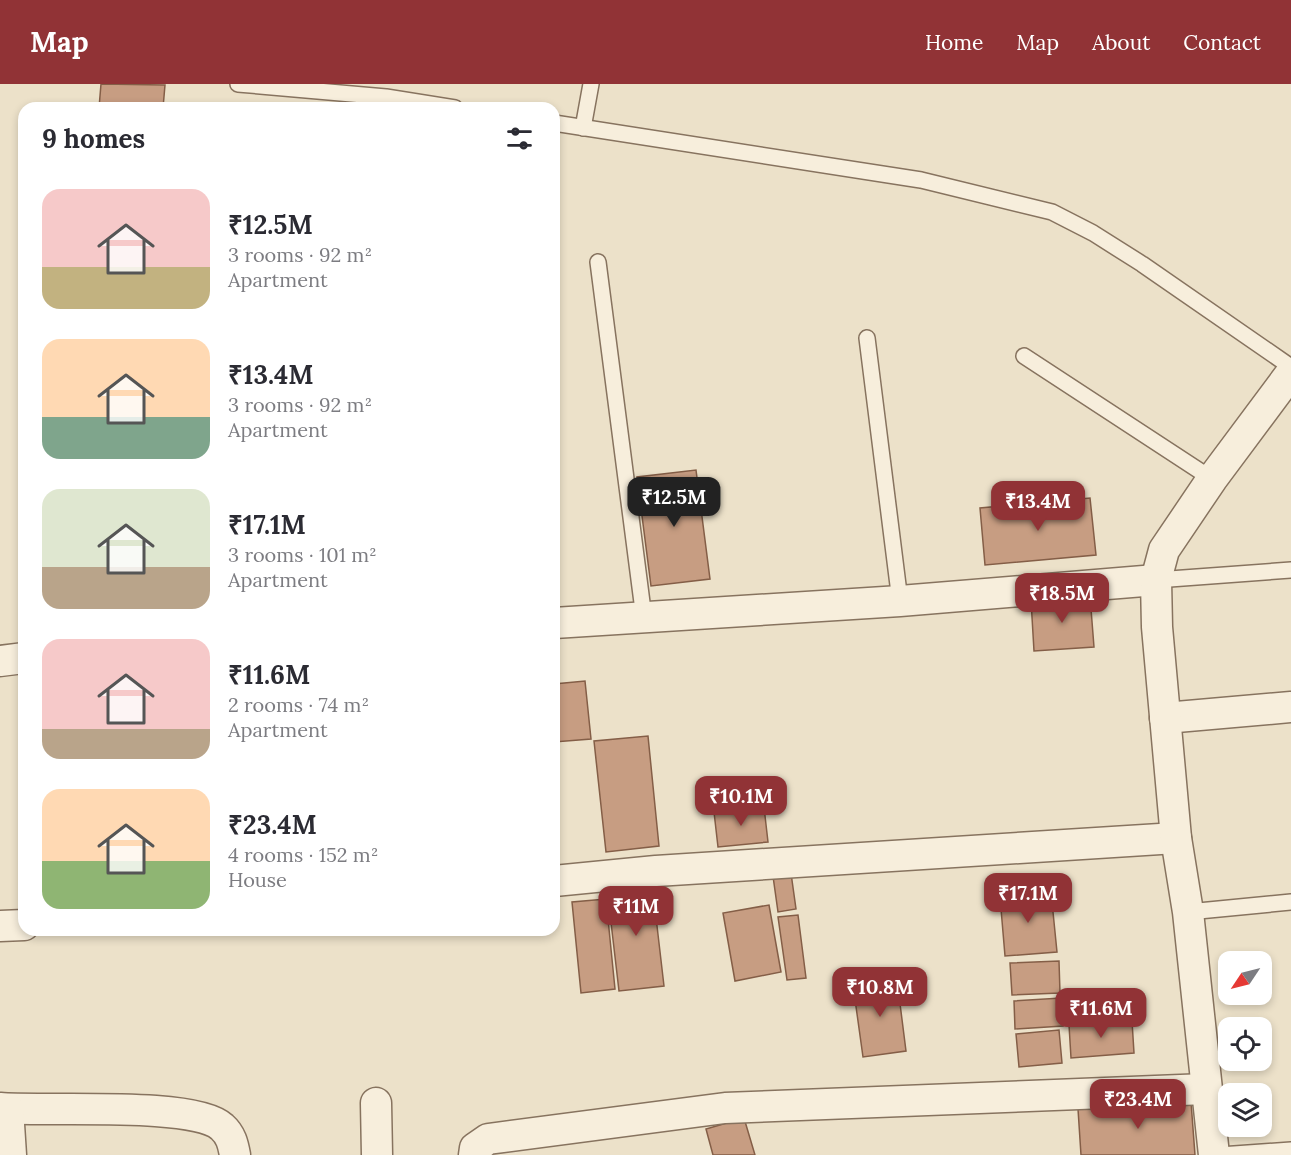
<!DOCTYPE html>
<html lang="en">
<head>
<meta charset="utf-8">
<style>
  :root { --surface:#fff; --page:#f7f7f7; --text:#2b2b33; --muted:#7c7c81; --accent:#913336 }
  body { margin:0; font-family:Lora,serif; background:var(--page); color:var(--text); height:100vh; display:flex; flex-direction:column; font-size:22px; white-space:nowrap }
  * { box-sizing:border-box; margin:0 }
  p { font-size:20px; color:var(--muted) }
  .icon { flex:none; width:33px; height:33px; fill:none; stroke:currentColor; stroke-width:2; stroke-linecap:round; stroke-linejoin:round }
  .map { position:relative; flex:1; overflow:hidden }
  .sheet { position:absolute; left:18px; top:18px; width:542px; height:834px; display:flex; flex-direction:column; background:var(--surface); border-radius:18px; box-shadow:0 3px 9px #0003 }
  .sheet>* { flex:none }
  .needle { width:39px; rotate:235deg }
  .tools { position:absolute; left:1218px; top:867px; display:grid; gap:12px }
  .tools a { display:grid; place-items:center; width:54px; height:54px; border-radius:12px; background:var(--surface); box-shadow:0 3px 9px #0003; font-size:30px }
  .price { position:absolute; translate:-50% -51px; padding:0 14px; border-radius:12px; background:var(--accent); color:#fff; font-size:20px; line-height:39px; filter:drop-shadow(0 2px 3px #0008) }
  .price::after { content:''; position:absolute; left:50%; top:36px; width:18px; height:14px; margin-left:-9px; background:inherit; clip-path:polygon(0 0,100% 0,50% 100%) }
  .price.active { background:#222; color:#fff }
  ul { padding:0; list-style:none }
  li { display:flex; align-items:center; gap:18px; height:150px; padding:0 24px }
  li span { display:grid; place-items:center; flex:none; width:168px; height:120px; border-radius:18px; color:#555 }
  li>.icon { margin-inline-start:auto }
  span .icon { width:72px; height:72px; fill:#fffc; stroke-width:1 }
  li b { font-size:26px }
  h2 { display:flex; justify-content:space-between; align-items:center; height:72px; padding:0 24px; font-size:26px }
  header { display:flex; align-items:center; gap:36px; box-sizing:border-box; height:84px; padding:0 30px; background:var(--accent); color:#fff }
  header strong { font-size:28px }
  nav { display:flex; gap:33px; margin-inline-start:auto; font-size:21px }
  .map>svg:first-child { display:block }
</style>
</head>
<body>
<header>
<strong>Map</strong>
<nav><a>Home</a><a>Map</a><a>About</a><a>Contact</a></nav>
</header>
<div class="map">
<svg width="1291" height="1071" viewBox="0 0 1291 1071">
  <rect width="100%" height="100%" fill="#ece1c9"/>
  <g fill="#c79d82" stroke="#845e47" stroke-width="1.5">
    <polygon points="101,0 165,1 163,24 99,24"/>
    <polygon points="696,386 710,495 651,502 637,393"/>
    <polygon points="1090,414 1096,471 985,481 980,424"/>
    <polygon points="1090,512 1094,563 1034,567 1031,516"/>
    <polygon points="585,597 591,655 554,658 554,600"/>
    <polygon points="648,652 659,762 606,768 594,657"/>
    <polygon points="764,723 768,758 718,763 714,728"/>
    <polygon points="790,782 796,825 778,828 772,785"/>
    <polygon points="652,799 664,902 619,907 607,804"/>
    <polygon points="1051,808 1057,868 1005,872 1000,813"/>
    <polygon points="606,815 615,905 581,909 572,818"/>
    <polygon points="769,821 781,888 735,897 723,829"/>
    <polygon points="798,831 806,894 787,896 778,833"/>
    <polygon points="1059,877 1060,909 1012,911 1010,879"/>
    <polygon points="897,896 906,967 863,973 853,901"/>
    <polygon points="1061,914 1063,942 1015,945 1014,917"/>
    <polygon points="1132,937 1134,969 1071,974 1069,941"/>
    <polygon points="1059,946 1062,979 1019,983 1016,950"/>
    <polygon points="1191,1018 1195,1071 1081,1071 1078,1025"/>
    <polygon points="744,1034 755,1071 713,1071 706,1045"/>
  </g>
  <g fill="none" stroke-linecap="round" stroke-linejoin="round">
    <g stroke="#87735f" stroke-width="18">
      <g id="service">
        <polyline points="238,0 386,13 455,24"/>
        <polyline points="554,39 921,96 1052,128 1093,149 1142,180 1291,283"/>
        <polyline points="583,44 591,0"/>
        <polyline points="598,178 644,534"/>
        <polyline points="867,254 900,517"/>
        <polyline points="1024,272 1212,395"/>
        <polyline points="1156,496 1291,486"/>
        <polyline points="1188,828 1291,818"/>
        <polyline points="1220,1071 1291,1066"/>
      </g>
    </g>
    <g stroke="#87735f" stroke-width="33">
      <g id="minor">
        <polyline points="554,539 900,517 1156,496"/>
        <polyline points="0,577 24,574"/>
        <polyline points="1165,634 1291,623"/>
        <polyline points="554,797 656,787 1176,754"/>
        <polyline points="0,842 24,841"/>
        <polyline points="376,1019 377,1071"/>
        <path d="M0 1024C43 1028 195 1017 222 1043 231 1051 233 1060 235 1071"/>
        <polyline points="8,1025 11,1071"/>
        <polyline points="474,1071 475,1064 488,1055 725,1024 1206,1005"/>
        <polyline points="1214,1071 1188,828 1176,754 1157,543 1156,496 1164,466 1212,395 1291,289"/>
      </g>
    </g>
    <use href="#service" stroke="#f7eedc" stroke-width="15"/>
    <use href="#minor" stroke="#f7eedc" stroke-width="30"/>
  </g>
</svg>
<div class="tools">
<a><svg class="needle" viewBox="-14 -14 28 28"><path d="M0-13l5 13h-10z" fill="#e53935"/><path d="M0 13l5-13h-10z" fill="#7c7c81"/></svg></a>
<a><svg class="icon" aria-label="locate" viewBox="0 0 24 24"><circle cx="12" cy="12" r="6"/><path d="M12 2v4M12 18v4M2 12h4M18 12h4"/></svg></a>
<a><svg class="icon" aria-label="layers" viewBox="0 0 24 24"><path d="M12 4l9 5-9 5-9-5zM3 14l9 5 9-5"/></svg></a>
</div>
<b class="price active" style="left:674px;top:444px">₹12.5M</b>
<b class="price" style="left:1038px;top:448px">₹13.4M</b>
<b class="price" style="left:1062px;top:540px">₹18.5M</b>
<b class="price" style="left:741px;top:743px">₹10.1M</b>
<b class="price" style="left:1028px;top:840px">₹17.1M</b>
<b class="price" style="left:636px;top:853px">₹11M</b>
<b class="price" style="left:880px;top:934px">₹10.8M</b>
<b class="price" style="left:1101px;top:955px">₹11.6M</b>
<b class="price" style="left:1138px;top:1046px">₹23.4M</b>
<section class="sheet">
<h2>9 homes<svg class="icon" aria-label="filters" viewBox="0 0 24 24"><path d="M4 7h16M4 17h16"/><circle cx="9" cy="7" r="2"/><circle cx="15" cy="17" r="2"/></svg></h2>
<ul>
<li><span style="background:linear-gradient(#f6c9c9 65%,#c2b280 0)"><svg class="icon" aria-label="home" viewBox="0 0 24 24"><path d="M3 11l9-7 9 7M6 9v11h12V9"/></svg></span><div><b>₹12.5M</b><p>3 rooms · 92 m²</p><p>Apartment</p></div></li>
<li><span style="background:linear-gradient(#ffd9b3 65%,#7fa58c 0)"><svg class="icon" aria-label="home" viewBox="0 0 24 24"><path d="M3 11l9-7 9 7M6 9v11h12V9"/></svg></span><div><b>₹13.4M</b><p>3 rooms · 92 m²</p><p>Apartment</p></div></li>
<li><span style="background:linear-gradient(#dfe7d0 65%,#b9a48a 0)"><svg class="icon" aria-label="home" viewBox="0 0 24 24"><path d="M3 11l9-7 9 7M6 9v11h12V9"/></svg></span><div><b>₹17.1M</b><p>3 rooms · 101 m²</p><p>Apartment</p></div></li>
<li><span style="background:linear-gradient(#f6c9c9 75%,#b9a48a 0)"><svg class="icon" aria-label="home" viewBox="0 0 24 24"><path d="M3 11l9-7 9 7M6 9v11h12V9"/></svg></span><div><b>₹11.6M</b><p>2 rooms · 74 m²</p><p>Apartment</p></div></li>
<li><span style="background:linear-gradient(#ffd9b3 60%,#8fb573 0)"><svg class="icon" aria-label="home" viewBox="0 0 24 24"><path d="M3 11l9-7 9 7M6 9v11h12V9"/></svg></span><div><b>₹23.4M</b><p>4 rooms · 152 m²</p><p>House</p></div></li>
</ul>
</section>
</div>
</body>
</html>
